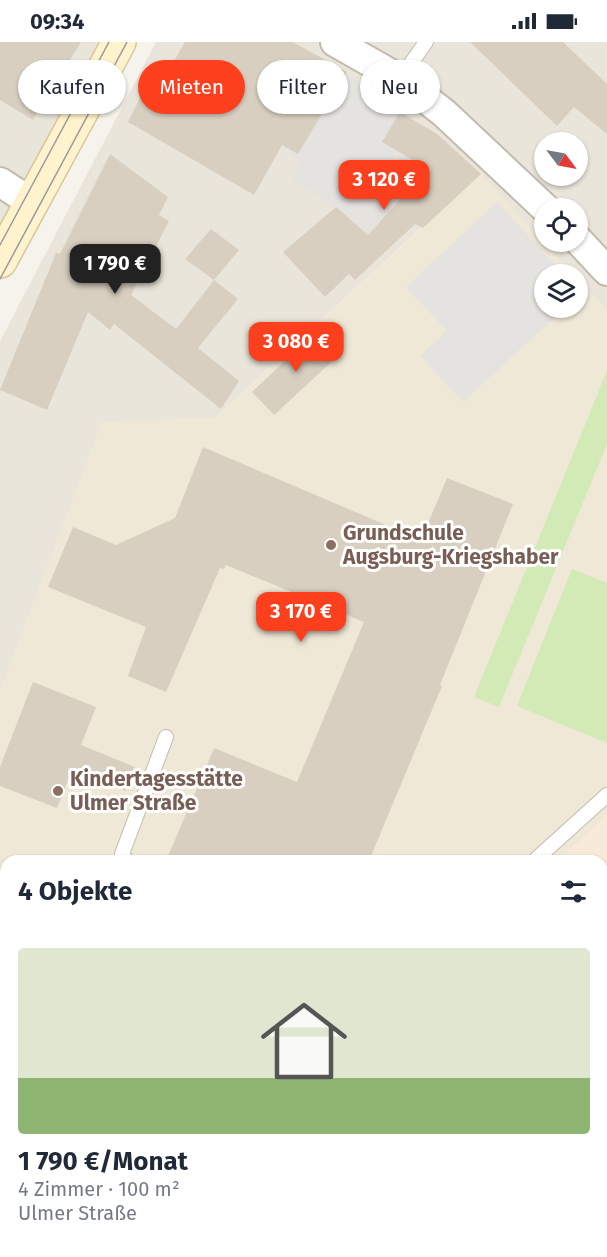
<!DOCTYPE html>
<html lang="de">
<head>
<meta charset="utf-8">
<style>
  :root { --surface:#fff; --page:#f6f6f7; --text:#1f2937; --muted:#747a83; --line:#e0e1e3; --accent:#fc3f1d }
  body { margin:0; font-family:"Fira Sans",sans-serif; background:var(--page); color:var(--text); height:100vh; display:flex; flex-direction:column; font-size:22px; white-space:nowrap }
  * { box-sizing:border-box; margin:0 }
  p { font-size:20px; color:var(--muted) }
  .icon { flex:none; width:33px; height:33px; fill:none; stroke:currentColor; stroke-width:2; stroke-linecap:round; stroke-linejoin:round }
  .map { position:relative; flex:1; overflow:hidden }
  .sheet { position:absolute; left:0px; top:813px; width:608px; height:402px; display:flex; flex-direction:column; background:var(--surface); border-radius:18px 18px 0 0; box-shadow:0 2px 4px #0004 }
  .sheet>* { flex:none }
  .guide { position:absolute; left:18px; top:18px; width:572px; height:54px; display:flex; gap:12px }
  .needle { width:39px; rotate:122deg }
  .tools { position:absolute; left:534px; top:90px; display:grid; gap:12px }
  .tools a { display:grid; place-items:center; width:54px; height:54px; border-radius:50%; background:var(--surface); box-shadow:0 2px 4px #0004; font-size:30px }
  .price { position:absolute; translate:-50% -51px; padding:0 14px; border-radius:12px; background:var(--accent); color:#fff; font-size:20px; line-height:39px; filter:drop-shadow(0 2px 3px #0008) }
  .price::after { content:''; position:absolute; left:50%; top:36px; width:18px; height:14px; margin-left:-9px; background:inherit; clip-path:polygon(0 0,100% 0,50% 100%) }
  .price.active { background:#222; color:#fff }
  ul { padding:0; list-style:none }
  li { display:grid; align-content:center; gap:12px; height:318px; padding:0 18px }
  li+li { border-top:2px solid var(--line) }
  li span { display:grid; place-items:center; height:186px; border-radius:6px; color:#555 }
  li>.icon { margin-inline-start:auto }
  span .icon { width:108px; height:108px; fill:#fffc; stroke-width:1 }
  li b { font-size:26px }
  h2 { display:flex; justify-content:space-between; align-items:center; height:72px; padding:0 18px; font-size:26px }
  .tag { padding:0 21px; border-radius:27px; background:var(--surface); box-shadow:0 2px 4px #0004; font-size:21px; line-height:54px }
  .tag.active { background:var(--accent); color:#fff }
  .status { display:flex; justify-content:space-between; align-items:center; height:42px; padding:0 30px; background:var(--surface); direction:ltr }
  .status svg { height:16px; fill:currentColor }
  .map>svg:first-child { display:block }
</style>
</head>
<body>
<div class="status"><b>09:34</b><svg viewBox="0 0 49 12"><path d="M0 12V9h3v3zM5 12V6h3v6zM10 12V3h3v9zM15 12V0h3v12zM26 1h20v11H26zM47 4h2v5h-2z"/></svg></div>
<div class="map">
<svg width="607" height="1215" viewBox="0 0 607 1215">
  <rect width="100%" height="100%" fill="#f6f3ec"/>
  <g fill="#eae5da" fill-rule="evenodd">
    <polygon points="0,0 108,0 0,211"/>
    <path d="M156 0H607V269L578 237V232H573L480 132 215 376 102 381 0 650V299ZM544 100H578V134H544ZM544 166H578V200H544Z"/>
  </g>
  <polygon fill="#f7ead8" points="607,770 607,1215 43,1215 48,1209 602,1209 602,819 553,819"/>
  <polygon fill="#e6e2dd" points="425,85 449,103 481,132 423,186 415,183 387,208 348,176 377,147"/>
  <g fill="#efe8d6">
    <polygon points="481,132 573,232 544,232 544,266 578,266 578,237 607,269 607,773 557,819 6,819 6,833 0,830 0,650 102,380 215,376"/>
    <polygon points="6,912 6,1052 0,1049 0,922"/>
  </g>
  <g fill="#d2eab5">
    <polygon points="607,329 607,402 499,665 474,655"/>
    <polygon points="572,527 607,541 607,701 517,664"/>
  </g>
  <g fill="#e5e3e0">
    <polygon points="333,25 403,66 383,100 397,109 374,144 377,147 348,176 336,165 293,138 299,121 286,106"/>
    <polygon points="497,160 564,232 544,232 544,266 565,266 463,360 420,314 447,289 406,245"/>
    <polygon points="354,1209 387,1209 381,1215 347,1215"/>
  </g>
  <g fill="#d8cfc1">
    <polygon points="0,0 81,0 33,78 0,58"/>
    <polygon points="185,0 293,0 347,30 298,112 282,103 254,153 128,80 142,52 152,57"/>
    <polygon points="470,0 563,0 607,42 607,92 574,65 557,84"/>
    <polygon points="400,70 437,92 481,132 423,186 415,182 355,238 349,232 325,255 283,210 336,165 368,193 428,127 382,100"/>
    <polygon points="110,112 168,155 159,173 169,179 131,253 176,287 214,238 238,257 198,306 239,339 221,367 114,282 110,288 88,270 47,368 0,348 56,211 60,212"/>
    <polygon points="211,187 239,208 214,238 185,217"/>
    <polygon points="318,288 340,312 274,373 252,350"/>
    <polygon points="203,405 421,498 447,436 513,462 440,643 442,644 369,819 166,819 214,706 297,740 364,580 226,523 224,527 220,526 166,650 128,634 146,585 48,545 73,485 116,503 175,476"/>
    <polygon points="33,640 96,665 81,703 135,725 126,749 72,728 57,766 0,744 0,725"/>
  </g>
  <g fill="none" stroke-linecap="round" stroke-linejoin="round">
    <g stroke="#c2bbae" stroke-width="16">
      <g id="lane">
        <polyline points="400,37 426,0"/>
        <polyline points="127,819 122,812 166,695"/>
        <polyline points="534,819 607,753"/>
      </g>
    </g>
    <g stroke="#c2bbae" stroke-width="32">
      <g id="street">
        <polyline points="335,0 400,37 444,71 545,166"/>
        <polyline points="0,140 32,161"/>
        <polyline points="578,198 607,229"/>
      </g>
    </g>
    <g stroke="#d6c79b" stroke-width="36">
      <polyline id="secondary" points="0,219 119,0"/>
    </g>
    <use href="#lane" stroke="#fff" stroke-width="14"/>
    <use href="#street" stroke="#fff" stroke-width="28"/>
    <use href="#secondary" stroke="#fff3cd" stroke-width="33"/>
    <g stroke="#9a9a9a" stroke-width="1.5">
      <polyline points="0,203 109,0"/>
      <polyline points="0,237 127,0"/>
    </g>
  </g>
  <g fill="#8d6e63" stroke="#fff" stroke-width="2">
    <circle cx="331" cy="503" r="6"/>
    <circle cx="58" cy="749" r="6"/>
  </g>
  <g text-anchor="middle" stroke-width="6" stroke-linejoin="round" paint-order="stroke">
    <g font-size="21" font-weight="bold" fill="#785e54" stroke="#fff" text-anchor="start">
      <text x="343" y="498">Grundschule<tspan x="343" dy="24">Augsburg-Kriegshaber</tspan></text>
      <text x="70" y="744">Kindertagesstätte<tspan x="70" dy="24">Ulmer Straße</tspan></text>
    </g>
  </g>
</svg>
<div class="tools">
<a><svg class="needle" viewBox="-14 -14 28 28"><path d="M0-13l5 13h-10z" fill="#e53935"/><path d="M0 13l5-13h-10z" fill="#747a83"/></svg></a>
<a><svg class="icon" aria-label="locate" viewBox="0 0 24 24"><circle cx="12" cy="12" r="6"/><path d="M12 2v4M12 18v4M2 12h4M18 12h4"/></svg></a>
<a><svg class="icon" aria-label="layers" viewBox="0 0 24 24"><path d="M12 4l9 5-9 5-9-5zM3 14l9 5 9-5"/></svg></a>
</div>
<b class="price" style="left:384px;top:169px">3 120 €</b>
<b class="price active" style="left:115px;top:253px">1 790 €</b>
<b class="price" style="left:296px;top:331px">3 080 €</b>
<b class="price" style="left:301px;top:601px">3 170 €</b>
<div class="guide">
<a class="tag">Kaufen</a>
<a class="tag active">Mieten</a>
<a class="tag">Filter</a>
<a class="tag">Neu</a>
</div>
<section class="sheet">
<h2>4 Objekte<svg class="icon" aria-label="filters" viewBox="0 0 24 24"><path d="M4 7h16M4 17h16"/><circle cx="9" cy="7" r="2"/><circle cx="15" cy="17" r="2"/></svg></h2>
<ul>
<li><span style="background:linear-gradient(#dfe7d0 70%,#8fb573 0)"><svg class="icon" aria-label="home" viewBox="0 0 24 24"><path d="M3 11l9-7 9 7M6 9v11h12V9"/></svg></span><div><b>1 790 €/Monat</b><p>4 Zimmer · 100 m²</p><p>Ulmer Straße</p></div></li>
</ul>
</section>
</div>
</body>
</html>
